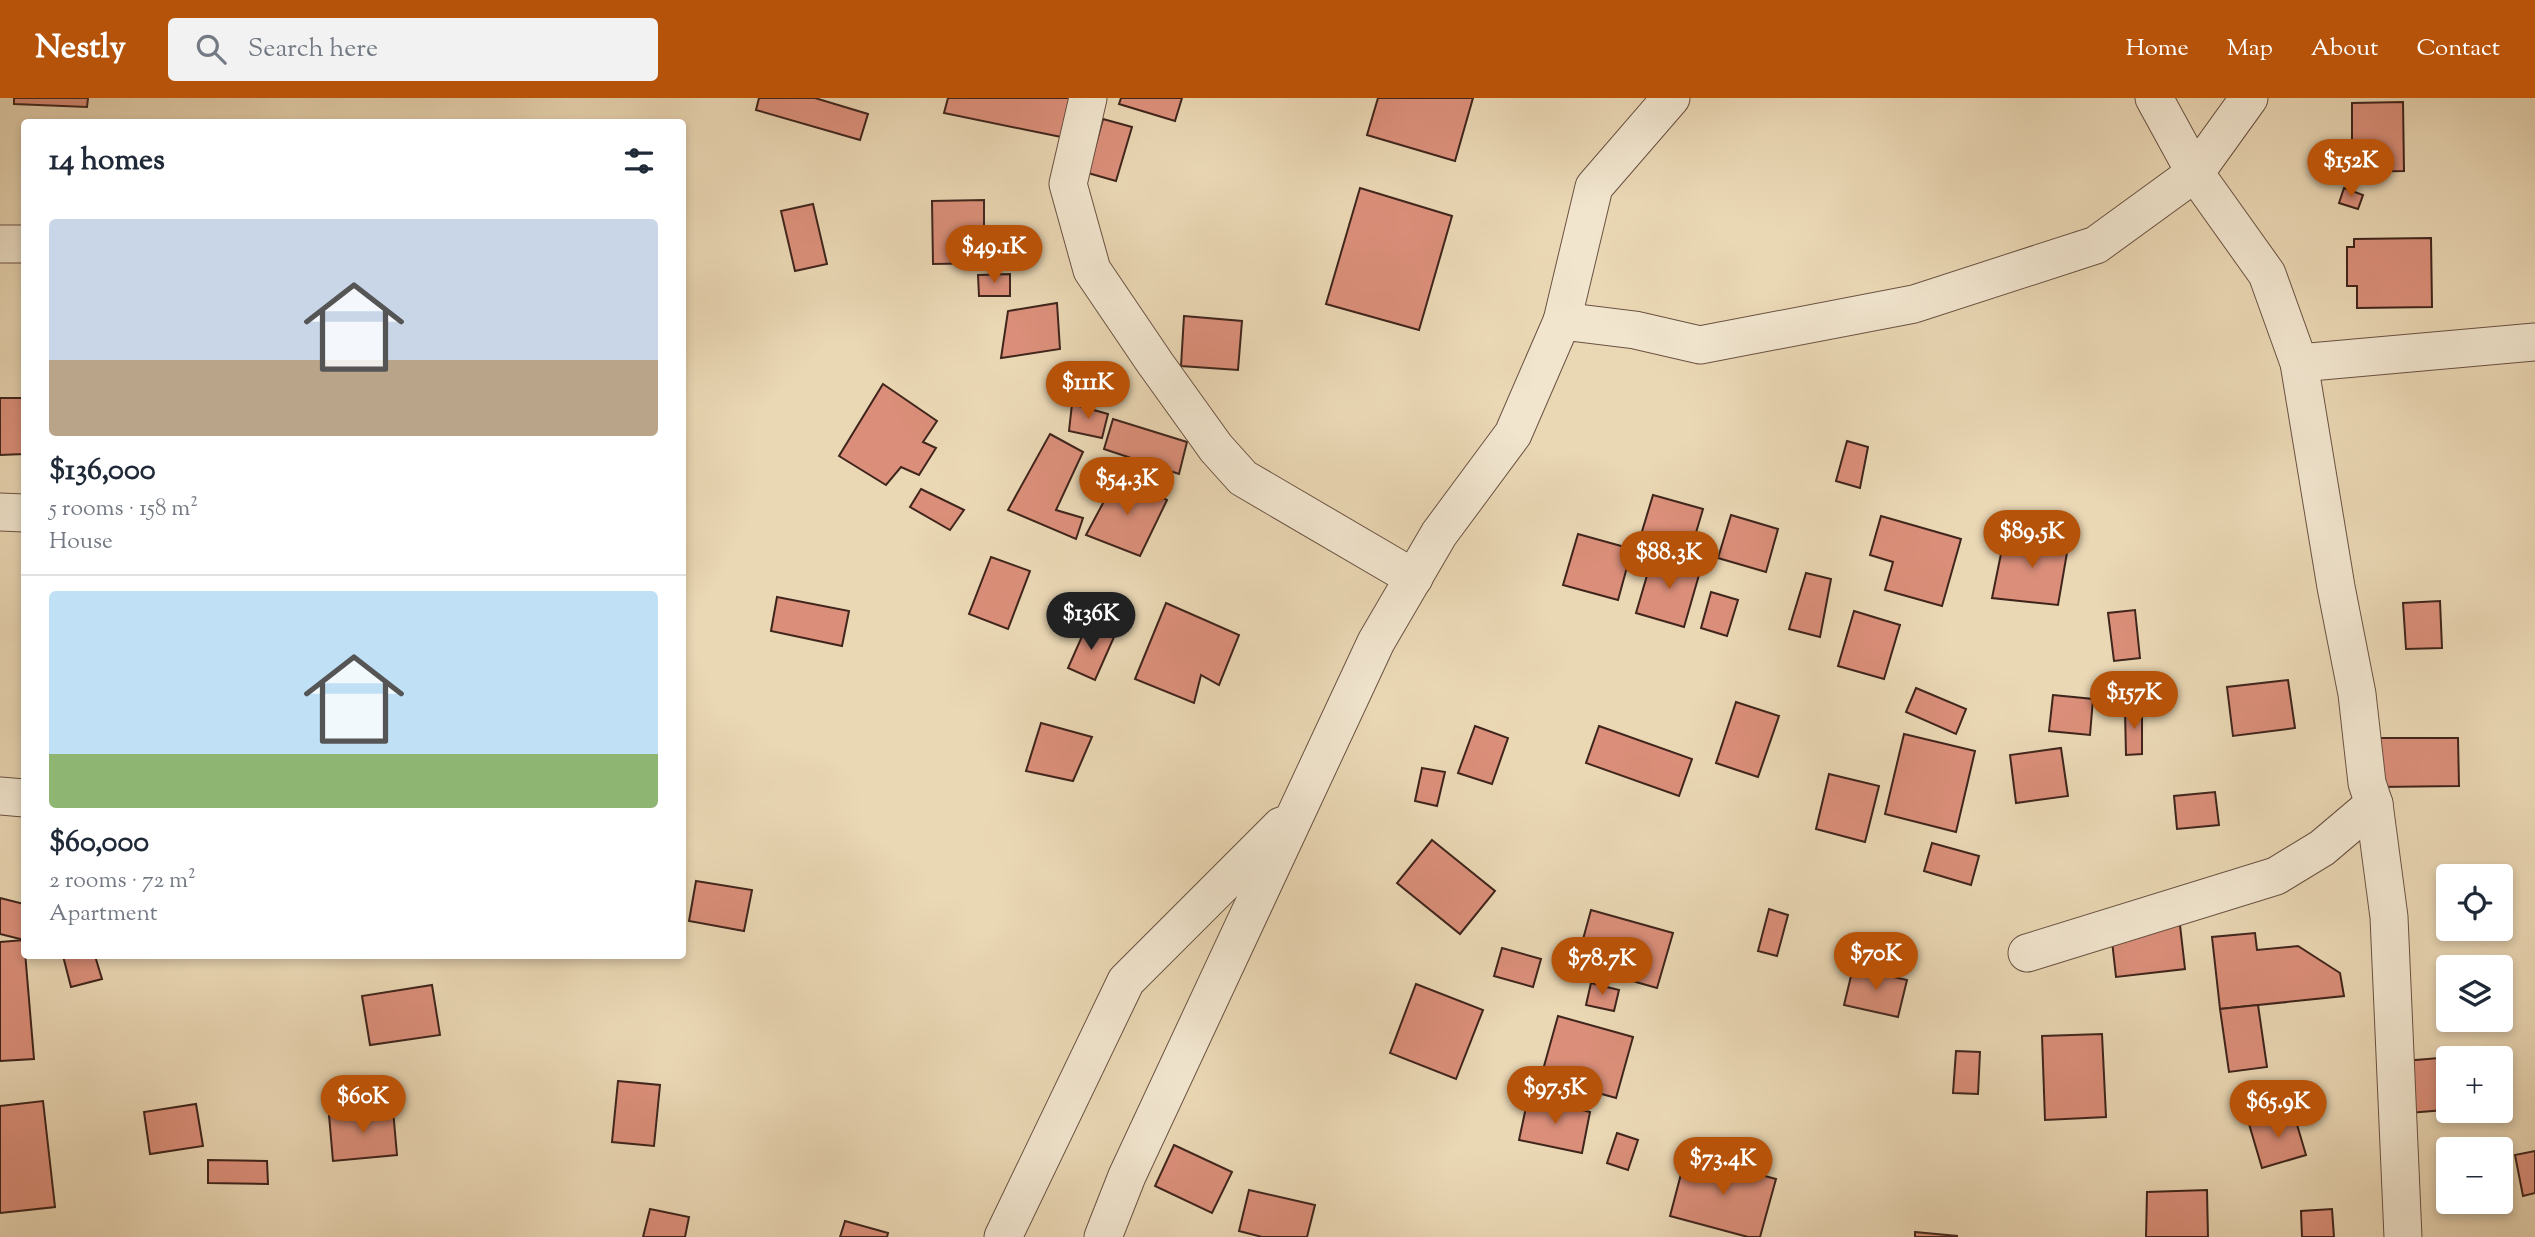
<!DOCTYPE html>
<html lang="en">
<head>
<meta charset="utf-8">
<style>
  :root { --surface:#fff; --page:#f2f2f3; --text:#1f2937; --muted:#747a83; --line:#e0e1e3; --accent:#b45309 }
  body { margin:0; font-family:"Sorts Mill Goudy",serif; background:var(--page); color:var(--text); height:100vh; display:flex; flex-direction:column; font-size:26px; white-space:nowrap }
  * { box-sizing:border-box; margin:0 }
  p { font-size:23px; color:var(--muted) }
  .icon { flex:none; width:38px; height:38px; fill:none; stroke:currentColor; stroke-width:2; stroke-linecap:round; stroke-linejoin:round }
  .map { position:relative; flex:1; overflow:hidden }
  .sheet { position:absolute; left:21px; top:21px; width:665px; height:840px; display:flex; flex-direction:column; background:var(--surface); border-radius:7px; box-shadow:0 4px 10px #0003 }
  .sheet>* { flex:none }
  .buttons { position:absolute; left:2436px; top:766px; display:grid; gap:14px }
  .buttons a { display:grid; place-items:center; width:77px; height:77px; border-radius:7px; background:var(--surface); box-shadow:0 4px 10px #0003; font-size:35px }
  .price { position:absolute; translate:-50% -60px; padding:0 16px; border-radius:24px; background:var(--accent); color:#fff; font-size:23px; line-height:46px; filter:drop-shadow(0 2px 4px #0008) }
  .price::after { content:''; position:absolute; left:50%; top:42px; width:21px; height:16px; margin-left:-10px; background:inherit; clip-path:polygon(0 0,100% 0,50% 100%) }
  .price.active { background:#222; color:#fff }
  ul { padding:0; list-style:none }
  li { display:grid; align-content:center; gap:14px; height:371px; padding:0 28px }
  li+li { border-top:2px solid var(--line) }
  li span { display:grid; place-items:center; height:217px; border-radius:7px; color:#555 }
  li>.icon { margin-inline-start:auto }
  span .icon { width:126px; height:126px; fill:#fffc; stroke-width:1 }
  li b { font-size:30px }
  h2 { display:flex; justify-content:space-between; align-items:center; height:84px; padding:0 28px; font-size:30px }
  header { display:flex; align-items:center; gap:42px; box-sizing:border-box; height:98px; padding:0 35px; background:var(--accent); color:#fff }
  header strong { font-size:33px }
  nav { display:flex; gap:38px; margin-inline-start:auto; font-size:24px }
  .search { width:490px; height:63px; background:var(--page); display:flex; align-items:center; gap:18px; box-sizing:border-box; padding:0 24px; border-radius:7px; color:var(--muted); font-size:26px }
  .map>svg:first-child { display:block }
</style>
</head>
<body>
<header>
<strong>Nestly</strong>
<div class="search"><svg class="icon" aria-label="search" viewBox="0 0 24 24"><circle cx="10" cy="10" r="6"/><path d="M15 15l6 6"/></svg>Search here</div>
<nav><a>Home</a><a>Map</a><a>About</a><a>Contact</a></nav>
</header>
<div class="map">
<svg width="2535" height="1139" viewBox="0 0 2535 1139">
  <rect width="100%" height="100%" fill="#ead7b4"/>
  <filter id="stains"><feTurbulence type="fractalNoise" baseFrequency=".00286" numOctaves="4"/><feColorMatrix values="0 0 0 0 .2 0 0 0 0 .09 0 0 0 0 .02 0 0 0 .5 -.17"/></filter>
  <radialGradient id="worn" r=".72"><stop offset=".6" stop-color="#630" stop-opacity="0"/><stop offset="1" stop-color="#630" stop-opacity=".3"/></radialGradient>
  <g fill="#db8f7a" stroke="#40251c" stroke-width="2">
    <polygon points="14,0 88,0 87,9 14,6"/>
    <polygon points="759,0 815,0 868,16 860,42 756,12"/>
    <polygon points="948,0 1074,0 1071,41 944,15"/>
    <polygon points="1121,0 1182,0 1175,23 1119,6"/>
    <polygon points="1378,0 1473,0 1455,63 1367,37"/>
    <polygon points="2403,4 2404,73 2352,74 2352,5"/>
    <polygon points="1103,21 1132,29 1116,83 1088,75"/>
    <polygon points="1360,90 1452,118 1419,232 1326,206"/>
    <polygon points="2344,90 2363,97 2358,111 2339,105"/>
    <polygon points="984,102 984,134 990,134 991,165 933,166 932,103"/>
    <polygon points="813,106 827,166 795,173 781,113"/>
    <polygon points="2431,140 2432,209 2357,210 2357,188 2347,188 2347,149 2354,149 2354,141"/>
    <polygon points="1010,176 1010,198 979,198 978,177"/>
    <polygon points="1057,205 1060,251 1001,260 1008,213"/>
    <polygon points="1184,218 1242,223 1238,272 1181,268"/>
    <polygon points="883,286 937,323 923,344 936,350 919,377 901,369 886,387 839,358"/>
    <polygon points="0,300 24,300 24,356 0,357"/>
    <polygon points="1072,306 1108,316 1102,340 1069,333"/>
    <polygon points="1113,321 1187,344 1179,376 1104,351"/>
    <polygon points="1050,336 1083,354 1056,412 1083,420 1076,441 1008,412"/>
    <polygon points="1847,343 1868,349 1860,390 1836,383"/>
    <polygon points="1118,377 1167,402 1140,458 1086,437"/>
    <polygon points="921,391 964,412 950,432 910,409"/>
    <polygon points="1653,397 1703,411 1690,455 1640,440"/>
    <polygon points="1731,417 1778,431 1766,474 1718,460"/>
    <polygon points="1881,418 1961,441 1942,508 1885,492 1893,464 1870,457"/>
    <polygon points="2015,435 2069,443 2058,507 1992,500 2002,451 2015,453"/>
    <polygon points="1578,436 1632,451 1618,502 1563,487"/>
    <polygon points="1653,457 1701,470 1684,529 1636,515"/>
    <polygon points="991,459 1030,473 1008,531 969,516"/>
    <polygon points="1806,475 1831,481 1820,539 1789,531"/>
    <polygon points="1711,494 1738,502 1727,538 1701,530"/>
    <polygon points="777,499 849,513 842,548 771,533"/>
    <polygon points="2440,503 2442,550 2406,551 2403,505"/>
    <polygon points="1166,505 1239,537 1219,587 1201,577 1194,605 1135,581"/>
    <polygon points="2135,512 2140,560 2114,563 2108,515"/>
    <polygon points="1854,513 1900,527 1884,581 1838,568"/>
    <polygon points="1087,527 1114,539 1095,582 1068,570"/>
    <polygon points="2288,582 2295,630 2233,638 2227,589"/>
    <polygon points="1916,590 1966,611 1956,636 1906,614"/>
    <polygon points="2053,597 2093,601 2090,637 2049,633"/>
    <polygon points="1736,604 1779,618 1758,679 1716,665"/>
    <polygon points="2142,610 2142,656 2126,657 2125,611"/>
    <polygon points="1041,625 1092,639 1073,683 1026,673"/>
    <polygon points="1475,628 1508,640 1492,686 1458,675"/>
    <polygon points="1599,628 1692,661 1679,698 1586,665"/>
    <polygon points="1904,636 1975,653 1956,734 1885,716"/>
    <polygon points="2378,640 2458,640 2459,688 2378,689"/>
    <polygon points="2061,650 2068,698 2016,705 2010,657"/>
    <polygon points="1422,670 1445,674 1437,708 1415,703"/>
    <polygon points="1829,676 1879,688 1865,744 1816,731"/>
    <polygon points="2215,694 2219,727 2177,731 2174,698"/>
    <polygon points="1432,742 1495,793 1460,836 1397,785"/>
    <polygon points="1932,745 1979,758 1971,787 1924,773"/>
    <polygon points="696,783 752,792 744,833 689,823"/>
    <polygon points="0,800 24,806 24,842 0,836"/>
    <polygon points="1769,811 1788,817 1777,858 1758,853"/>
    <polygon points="1591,812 1673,835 1657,890 1576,867"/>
    <polygon points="2180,827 2185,871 2116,879 2111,834"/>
    <polygon points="2255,835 2257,852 2298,848 2340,875 2344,898 2220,911 2212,839"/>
    <polygon points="24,842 34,961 0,963 0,844"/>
    <polygon points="1502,850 1541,861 1533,889 1494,878"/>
    <polygon points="63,858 95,858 102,881 71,889"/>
    <polygon points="1853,870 1907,882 1898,919 1844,907"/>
    <polygon points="1591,885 1619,892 1614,913 1586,907"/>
    <polygon points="1416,886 1483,912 1456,981 1390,955"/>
    <polygon points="432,887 440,937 370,947 362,898"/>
    <polygon points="2258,907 2267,969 2229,974 2220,911"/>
    <polygon points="1558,918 1633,939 1616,1000 1541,979"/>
    <polygon points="2102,936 2106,1019 2045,1022 2042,938"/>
    <polygon points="1956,953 1980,954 1978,996 1953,995"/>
    <polygon points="2439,960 2444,1012 2409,1015 2404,963"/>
    <polygon points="618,983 660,987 654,1048 612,1044"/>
    <polygon points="1528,1000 1590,1014 1582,1055 1519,1042"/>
    <polygon points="43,1003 55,1109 0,1115 0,1008"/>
    <polygon points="196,1006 203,1048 150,1056 144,1014"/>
    <polygon points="393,1012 397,1057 333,1063 329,1017"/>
    <polygon points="2293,1013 2306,1057 2262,1070 2249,1026"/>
    <polygon points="1617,1035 1638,1042 1628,1072 1607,1065"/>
    <polygon points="1174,1047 1232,1074 1212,1115 1155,1088"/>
    <polygon points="2535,1053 2535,1095 2523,1098 2515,1057"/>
    <polygon points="1686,1057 1776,1081 1760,1139 1748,1139 1670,1118"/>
    <polygon points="208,1062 267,1063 268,1086 208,1085"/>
    <polygon points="1249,1092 1315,1107 1307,1139 1262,1139 1239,1133"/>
    <polygon points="2207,1092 2208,1139 2146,1139 2147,1094"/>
    <polygon points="650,1111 689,1119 685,1139 643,1139"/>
    <polygon points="2332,1111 2334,1139 2302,1139 2301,1113"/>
    <polygon points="845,1123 888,1135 887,1139 840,1139"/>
    <polygon points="1915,1134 1957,1138 1957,1139 1915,1139"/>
  </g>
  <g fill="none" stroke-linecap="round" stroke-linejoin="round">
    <g stroke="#6a5242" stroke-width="39">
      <g id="minor">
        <polyline points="1088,0 1068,86 1092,172 1155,265 1216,350 1243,380 1414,480"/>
        <polyline points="2154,0 2195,75 2267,176 2299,265 2336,489 2357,596 2367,685 2374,706 2389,819 2403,1139"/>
        <polyline points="0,146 24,146"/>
        <polyline points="1562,223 1594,89 1671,0"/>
        <polyline points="2299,265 2535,244"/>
        <polyline points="0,414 24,415"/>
        <polyline points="0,698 24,700"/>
        <polyline points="2027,855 2276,778 2322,750 2374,706"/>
        <polyline points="1003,1139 1126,883 1281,728"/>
        <polyline points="1103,1139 1127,1078 1376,544 1439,436 1513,336 1562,223 1635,232 1700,247 1914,206 2096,147 2195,75 2249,0"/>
      </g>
    </g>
    <use href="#minor" stroke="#f1e5ce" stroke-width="37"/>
  </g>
  <rect width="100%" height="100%" filter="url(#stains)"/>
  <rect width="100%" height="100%" fill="url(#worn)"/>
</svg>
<div class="buttons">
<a><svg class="icon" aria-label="locate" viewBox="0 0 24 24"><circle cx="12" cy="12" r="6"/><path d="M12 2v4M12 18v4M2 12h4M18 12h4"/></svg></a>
<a><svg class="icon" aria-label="layers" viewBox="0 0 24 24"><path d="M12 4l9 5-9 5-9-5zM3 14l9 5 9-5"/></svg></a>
<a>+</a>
<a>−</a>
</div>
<b class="price" style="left:2351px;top:101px">$152K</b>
<b class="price" style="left:994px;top:187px">$49.1K</b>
<b class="price" style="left:1088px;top:323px">$111K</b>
<b class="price" style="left:1127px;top:419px">$54.3K</b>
<b class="price" style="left:2032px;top:472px">$89.5K</b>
<b class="price" style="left:1669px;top:493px">$88.3K</b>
<b class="price active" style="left:1091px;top:554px">$136K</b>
<b class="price" style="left:2134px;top:633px">$157K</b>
<b class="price" style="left:1876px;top:894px">$70K</b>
<b class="price" style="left:1602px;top:899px">$78.7K</b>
<b class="price" style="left:1555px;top:1028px">$97.5K</b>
<b class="price" style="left:363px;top:1037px">$60K</b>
<b class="price" style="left:2278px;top:1042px">$65.9K</b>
<b class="price" style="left:1723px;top:1099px">$73.4K</b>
<section class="sheet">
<h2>14 homes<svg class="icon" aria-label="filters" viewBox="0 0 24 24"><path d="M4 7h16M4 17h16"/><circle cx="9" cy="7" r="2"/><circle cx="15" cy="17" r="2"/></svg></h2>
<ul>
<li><span style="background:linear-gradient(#c9d6e8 65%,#b9a48a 0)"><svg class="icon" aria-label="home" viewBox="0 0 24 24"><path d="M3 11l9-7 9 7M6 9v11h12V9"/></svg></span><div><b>$136,000</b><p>5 rooms · 158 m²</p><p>House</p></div></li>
<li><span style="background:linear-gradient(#bfe0f5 75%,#8fb573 0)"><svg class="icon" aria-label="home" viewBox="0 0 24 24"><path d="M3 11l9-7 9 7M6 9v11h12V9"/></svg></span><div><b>$60,000</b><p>2 rooms · 72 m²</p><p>Apartment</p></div></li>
</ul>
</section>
</div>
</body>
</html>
